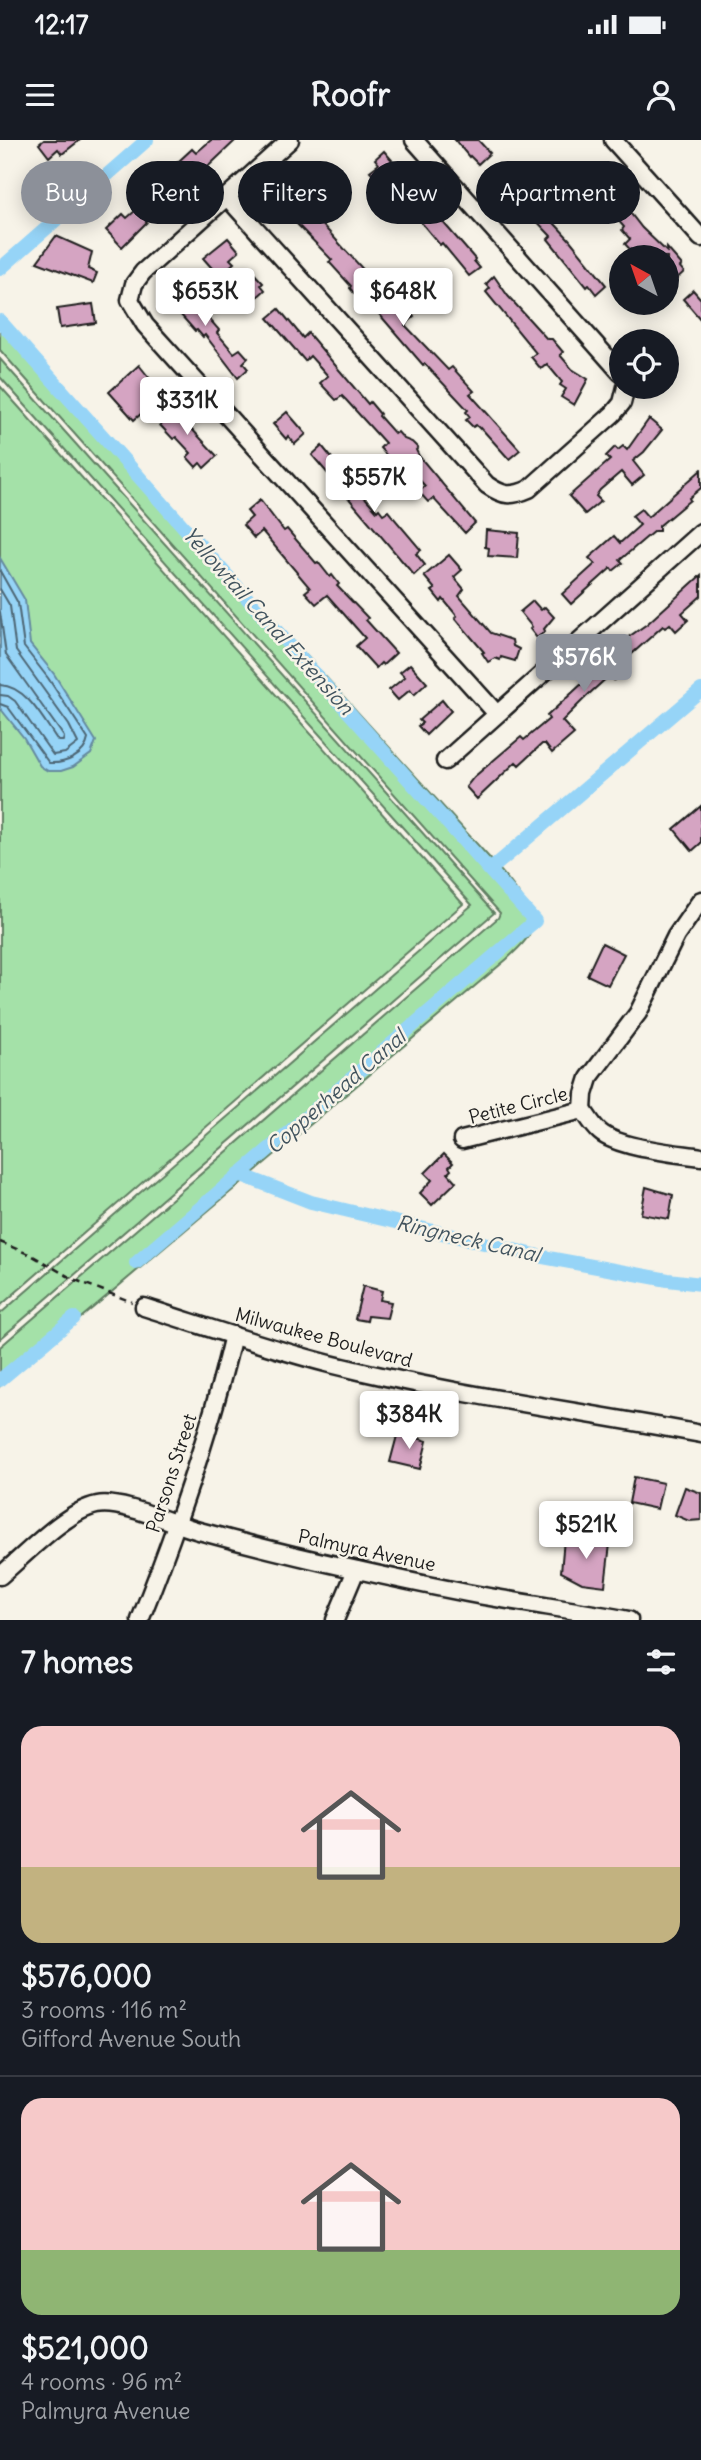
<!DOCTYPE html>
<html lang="en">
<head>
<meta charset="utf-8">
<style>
  :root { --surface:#171b24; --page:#20242c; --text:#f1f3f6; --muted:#9ea1a6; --line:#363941; --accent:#8c9099 }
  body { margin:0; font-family:Delius,sans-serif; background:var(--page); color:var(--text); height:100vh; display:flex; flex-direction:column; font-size:26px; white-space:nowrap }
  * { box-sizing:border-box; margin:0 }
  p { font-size:23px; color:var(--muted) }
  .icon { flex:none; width:38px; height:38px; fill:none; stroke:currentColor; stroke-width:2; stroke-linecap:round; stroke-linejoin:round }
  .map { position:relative; height:1480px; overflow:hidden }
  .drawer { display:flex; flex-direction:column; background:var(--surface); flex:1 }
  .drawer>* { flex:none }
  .hud { position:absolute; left:21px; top:21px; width:660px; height:63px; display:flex; gap:14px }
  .needle { width:46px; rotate:320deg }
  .controls { position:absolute; left:609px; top:105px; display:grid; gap:14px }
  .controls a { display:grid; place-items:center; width:70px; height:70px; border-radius:50%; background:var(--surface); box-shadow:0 4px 18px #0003; font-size:35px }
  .price { position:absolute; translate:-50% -60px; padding:0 16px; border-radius:7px; background:#fff; color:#222; font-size:23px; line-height:46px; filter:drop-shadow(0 2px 4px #0008) }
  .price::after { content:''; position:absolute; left:50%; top:42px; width:21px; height:16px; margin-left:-10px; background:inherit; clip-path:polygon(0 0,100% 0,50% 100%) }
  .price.active { background:var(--accent); color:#fff }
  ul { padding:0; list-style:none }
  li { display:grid; align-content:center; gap:14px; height:371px; padding:0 21px }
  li+li { border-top:2px solid var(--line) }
  li span { display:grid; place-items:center; height:217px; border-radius:21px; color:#555 }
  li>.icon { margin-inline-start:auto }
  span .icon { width:126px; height:126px; fill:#fffc; stroke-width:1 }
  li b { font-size:30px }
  h2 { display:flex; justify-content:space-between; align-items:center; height:84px; padding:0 21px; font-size:30px }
  .tag { padding:0 24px; border-radius:32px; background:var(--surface); box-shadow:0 4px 18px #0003; font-size:24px; line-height:63px }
  .tag.active { background:var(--accent); color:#fff }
  .status { display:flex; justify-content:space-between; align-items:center; height:49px; padding:0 35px; background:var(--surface); direction:ltr }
  .status svg { height:19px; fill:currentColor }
  header { display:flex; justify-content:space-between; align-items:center; height:91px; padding:0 21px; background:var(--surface); font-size:32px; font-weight:700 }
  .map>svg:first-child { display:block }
</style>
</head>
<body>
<div class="status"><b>12:17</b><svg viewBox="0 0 49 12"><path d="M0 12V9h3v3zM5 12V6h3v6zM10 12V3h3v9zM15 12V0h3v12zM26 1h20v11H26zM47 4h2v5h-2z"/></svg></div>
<header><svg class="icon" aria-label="menu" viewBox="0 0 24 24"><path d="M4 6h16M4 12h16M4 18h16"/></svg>Roofr<svg class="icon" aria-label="person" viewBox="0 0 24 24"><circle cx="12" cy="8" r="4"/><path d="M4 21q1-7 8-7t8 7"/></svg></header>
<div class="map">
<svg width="701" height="1480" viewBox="0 0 701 1480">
  <rect width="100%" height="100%" fill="#f7f3e8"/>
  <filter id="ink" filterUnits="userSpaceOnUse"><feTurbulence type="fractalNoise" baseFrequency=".0143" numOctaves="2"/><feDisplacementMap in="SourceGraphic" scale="14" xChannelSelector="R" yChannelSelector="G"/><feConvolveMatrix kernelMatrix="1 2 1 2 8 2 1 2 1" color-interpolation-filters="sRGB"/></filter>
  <g filter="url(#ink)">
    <g fill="#a4e1a8" stroke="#607e62" stroke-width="2">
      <path d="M0 177 495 724C508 740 541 773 529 795 524 804 514 812 507 819L0 1246V1207L498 778 500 773 0 210Z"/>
      <polygon points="0,219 494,773 0,1199 0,1174 472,765 0,237"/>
      <polygon points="0,246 463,764 0,1166"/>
    </g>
    <polygon fill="#96d4f7" stroke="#658a9f" stroke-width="2" points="0,418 25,460 30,504 54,534 96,601 91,614 73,627 61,631 48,631 40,626 24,598 0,568"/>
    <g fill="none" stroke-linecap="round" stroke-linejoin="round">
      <g stroke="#4d6674" stroke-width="2">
        <path d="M0 431 18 463 24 507 48 538 88 599C85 616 65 624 49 623L8 567 0 564"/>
        <polyline points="0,449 10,466 16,511 69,585 78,603 65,613 53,615 15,561 8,556 0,555"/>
        <path d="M0 472 6 515 60 591 64 597 63 601H58C44 581 27 546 0 545"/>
      </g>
      <g stroke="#96d4f7" stroke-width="14">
        <polyline points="0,129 147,0"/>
        <polyline points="0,181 535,781 136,1123"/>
        <polyline points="490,730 701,550"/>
        <polyline points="239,1034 311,1062 543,1117 668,1140 701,1144"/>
        <polyline points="0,1240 74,1178"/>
      </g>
    </g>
    <g fill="#d5a4c2" stroke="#1c1c1c" stroke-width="2">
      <polygon points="44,0 80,0 62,14 58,9 49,17 39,4"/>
      <polygon points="211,0 236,0 194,40 188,39 172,52 174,54 168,61 146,81 147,82 122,107 106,90 123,74 127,78 136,70 138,72 156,57 151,52 157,47 150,39 162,28 166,33 192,9 196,13"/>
      <polygon points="455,0 478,0 490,13 478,24 470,16 469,17"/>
      <polygon points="384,11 397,26 395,27 475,119 474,121 480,128 469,136 442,103 440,105 410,69 409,70 382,38 379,41 370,31 379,24 375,19"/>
      <polygon points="297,36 306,46 290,61 281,51"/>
      <polygon points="607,43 642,88 667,112 667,108 682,125 680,127 684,132 674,141 667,132 667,117 637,117 625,104 630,99 622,90 624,87 595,54"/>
      <polygon points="534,53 547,67 543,71 569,99 606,145 596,154 589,145 587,147 548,99 551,96 529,73 525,76 516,66"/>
      <polygon points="309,70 368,135 372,132 383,145 378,149 394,167 399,172 406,167 414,177 405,185 448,230 452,227 474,251 470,254 520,310 509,319 481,288 480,289 476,285 473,287 466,280 470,277 466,272 468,270 425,224 423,225 374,168 366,161 362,163 350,148 351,146 329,122 332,120 295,82"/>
      <polygon points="56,96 92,112 88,129 97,133 93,143 37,122"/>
      <polygon points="228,98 239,111 230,119 234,123 219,136 203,118"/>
      <polygon points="249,128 263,143 261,145 265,150 255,159 237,139"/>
      <polygon points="494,136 508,156 547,199 552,199 563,212 560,215 572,229 588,239 574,265 561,257 566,249 560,245 562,242 547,224 541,229 531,217 536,213 486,152 490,148 486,144"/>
      <polygon points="171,140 202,176 205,174 219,190 217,193 234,213 240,209 248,218 243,223 248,229 238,238 205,195 203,197 197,190 195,191 165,157 167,156 161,149"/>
      <polygon points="693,150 701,159 701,180 683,159"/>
      <polygon points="93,164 96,183 60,188 57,169"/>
      <polygon points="279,169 303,198 308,193 368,264 370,262 380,274 379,276 395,294 398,292 404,299 412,302 418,308 416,310 419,316 475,383 465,393 433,358 428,362 419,352 425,346 407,326 398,318 393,323 380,308 385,303 346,260 342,256 336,260 320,243 328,236 310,216 305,221 268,178"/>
      <polygon points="139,225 159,250 153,255 158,259 134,280 109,252"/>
      <polygon points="173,265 191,284 189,286 217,316 204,328 200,323 196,327 187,317 191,313 176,297 173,299 160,285 166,280 162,275"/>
      <polygon points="287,272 306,294 295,304 288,296 286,299 273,284"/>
      <polygon points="649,279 662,290 644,312 633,321 644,335 632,345 621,332 600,350 596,356 601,361 585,374 569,356 610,320 606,316 615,307 618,310 623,306 627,310"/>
      <polygon points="322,306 353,344 357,340 366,350 362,354 377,371 379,369 383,374 388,371 421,410 416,414 425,425 414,435 312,315"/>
      <polygon points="701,330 701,348 689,358 690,360 659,386 659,391 654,391 620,420 623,423 613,431 611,428 571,464 562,454 595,424 589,418 614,396 620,403 640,385 632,376 641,369 648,377"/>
      <polygon points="260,360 284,391 287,389 316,423 318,422 330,437 332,435 339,444 337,446 368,478 366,480 396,513 383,525 381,523 376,528 356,506 365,498 327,455 316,464 305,452 310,448 262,391 254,398 243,385 252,377 247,371"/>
      <polygon points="486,390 519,393 517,418 488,416 489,408 485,407"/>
      <polygon points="449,415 462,430 454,437 464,449 459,456 491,493 512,500 513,506 519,509 515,521 501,517 500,520 495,518 488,522 482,513 484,512 455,478 457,476 443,459 441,462 432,451 435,449 424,436"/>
      <polygon points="701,435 701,456 682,473 688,480 676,491 670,484 665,488 663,486 623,522 629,528 614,540 610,535 589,554 562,581 574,594 552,613 545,604 542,604 519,625 516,622 477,659 466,647 474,637 521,597 524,600 549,579 547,576 623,506 620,503 647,484"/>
      <polygon points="533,461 541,470 545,467 554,477 544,489 545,491 537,498 530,489 532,487 520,472"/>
      <polygon points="410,524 427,543 414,555 410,550 398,560 389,550 405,537 400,532"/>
      <polygon points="442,560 451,571 426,595 418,586 422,583 419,580"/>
      <polygon points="701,666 701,703 692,711 674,689"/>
      <polygon points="602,803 624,814 608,845 587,835"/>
      <polygon points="444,1014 453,1023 449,1027 451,1030 448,1033 456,1042 432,1065 420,1053 432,1040 425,1033"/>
      <polygon points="646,1047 673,1055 669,1079 641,1074"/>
      <polygon points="363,1146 382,1151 380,1160 391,1162 387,1178 368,1176 367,1181 355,1179"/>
      <polygon points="398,1292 427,1301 420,1329 390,1322"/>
      <polygon points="634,1337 663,1343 657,1369 629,1363"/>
      <polygon points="685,1347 701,1353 701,1380 689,1381 675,1375"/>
      <polygon points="564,1399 610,1404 605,1446 582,1443 561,1432"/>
    </g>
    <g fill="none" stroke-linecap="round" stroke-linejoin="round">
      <g stroke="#1c1c1c" stroke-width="21">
        <g id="minor">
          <polyline points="290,0 143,132 134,144 130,160 145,185 497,574"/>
          <polyline points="414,0 621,233"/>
          <polyline points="613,0 701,98"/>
          <path d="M227 57 487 345C503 356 511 357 529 349L613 274 622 263 626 247"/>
          <polyline points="445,621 701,392"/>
          <polyline points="583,970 584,954 589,938 638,873 676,796 701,760"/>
          <path d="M583 970C588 977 593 986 600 992 618 1008 676 1013 701 1017"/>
          <polyline points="462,1000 583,970"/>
          <path d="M144 1167C207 1187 270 1209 334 1225 455 1255 579 1271 701 1294"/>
          <path d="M0 1436C25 1415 66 1371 97 1365 121 1360 173 1384 199 1391 287 1415 377 1435 467 1453 521 1463 575 1470 629 1480"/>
          <path d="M140 1480C177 1388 210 1292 233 1195"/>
          <polyline points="335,1480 356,1430"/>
        </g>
      </g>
      <polyline stroke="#1c1c1c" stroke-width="2.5" stroke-dasharray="7 5" stroke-linecap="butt" points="0,1102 31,1115 73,1139 132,1162"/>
      <use href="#minor" stroke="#f7f3e8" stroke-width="16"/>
    </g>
  </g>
  <g text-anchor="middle" stroke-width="5" stroke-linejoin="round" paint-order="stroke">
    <g font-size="19" fill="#1c1c1c" stroke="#f7f3e8">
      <text transform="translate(518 965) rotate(-14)" y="7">Petite Circle</text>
      <text transform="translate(324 1197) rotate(15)" y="7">Milwaukee Boulevard</text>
      <text transform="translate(171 1333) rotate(-72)" y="7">Parsons Street</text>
      <text transform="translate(367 1410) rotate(12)" y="7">Palmyra Avenue</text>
    </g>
    <g font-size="21" font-style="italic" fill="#41535e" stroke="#f7f3e8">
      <text transform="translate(268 481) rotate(48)" y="7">Yellowtail Canal Extension</text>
      <text transform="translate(336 952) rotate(-41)" y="7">Copperhead Canal</text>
      <text transform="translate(468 1099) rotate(13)" y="7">Ringneck Canal</text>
    </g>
  </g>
</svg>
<div class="controls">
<a><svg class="needle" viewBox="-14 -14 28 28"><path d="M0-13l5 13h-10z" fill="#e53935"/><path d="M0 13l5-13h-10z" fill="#9ea1a6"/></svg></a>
<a><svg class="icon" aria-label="locate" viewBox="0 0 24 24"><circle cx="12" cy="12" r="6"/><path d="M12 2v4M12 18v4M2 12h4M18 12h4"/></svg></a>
</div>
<b class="price" style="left:205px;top:188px">$653K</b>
<b class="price" style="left:403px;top:188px">$648K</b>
<b class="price" style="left:187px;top:297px">$331K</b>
<b class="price" style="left:374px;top:374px">$557K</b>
<b class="price active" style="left:584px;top:554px">$576K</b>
<b class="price" style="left:409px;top:1311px">$384K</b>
<b class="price" style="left:586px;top:1421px">$521K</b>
<div class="hud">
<a class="tag active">Buy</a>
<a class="tag">Rent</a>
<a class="tag">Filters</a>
<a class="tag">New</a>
<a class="tag">Apartment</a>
</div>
</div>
<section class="drawer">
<h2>7 homes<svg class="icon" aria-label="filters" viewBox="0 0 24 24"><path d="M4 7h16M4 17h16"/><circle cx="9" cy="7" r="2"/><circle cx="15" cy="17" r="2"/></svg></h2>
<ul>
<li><span style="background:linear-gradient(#f6c9c9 65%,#c2b280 0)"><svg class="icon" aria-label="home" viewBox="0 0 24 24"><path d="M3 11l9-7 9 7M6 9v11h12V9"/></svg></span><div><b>$576,000</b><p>3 rooms · 116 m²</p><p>Gifford Avenue South</p></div></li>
<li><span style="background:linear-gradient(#f6c9c9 70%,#8fb573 0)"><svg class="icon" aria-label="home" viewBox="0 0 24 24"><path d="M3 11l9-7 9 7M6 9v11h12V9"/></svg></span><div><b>$521,000</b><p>4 rooms · 96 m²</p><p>Palmyra Avenue</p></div></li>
</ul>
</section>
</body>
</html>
